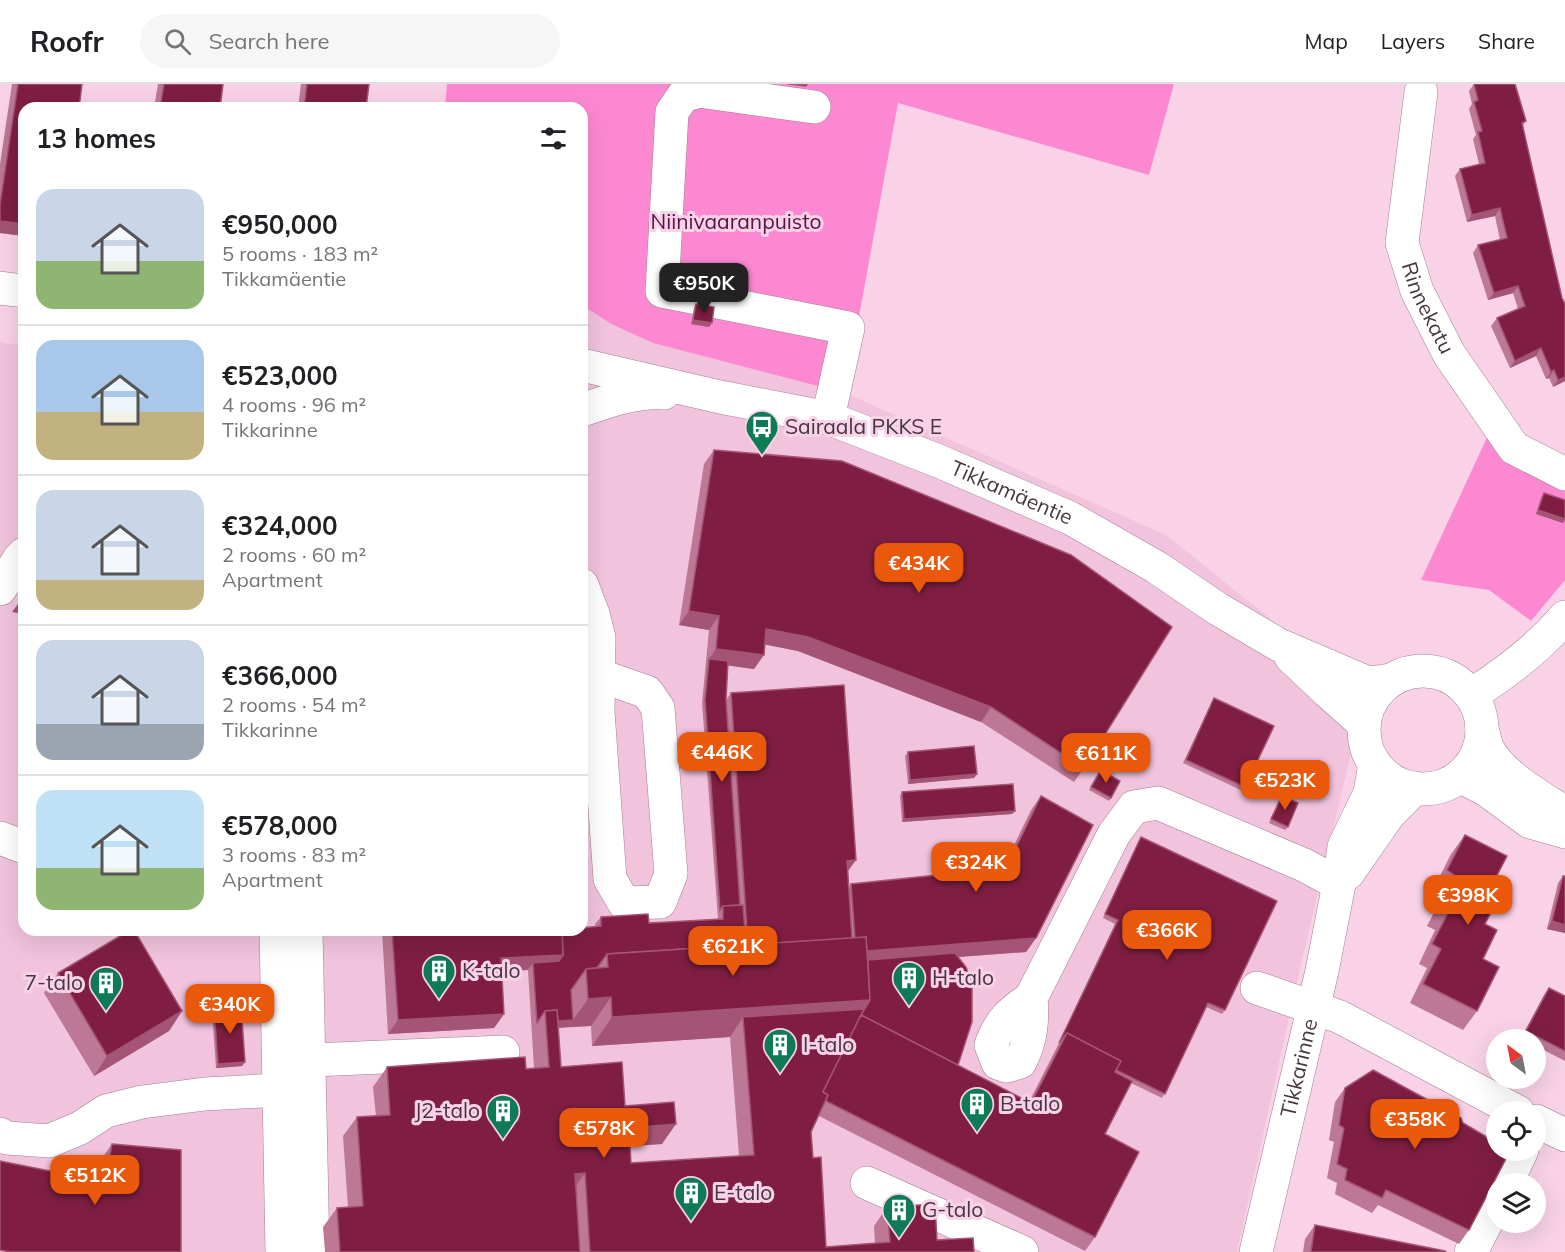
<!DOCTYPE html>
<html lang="en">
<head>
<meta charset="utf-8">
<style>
  :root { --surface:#fff; --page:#f6f6f6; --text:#202124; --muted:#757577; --line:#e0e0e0; --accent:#ea580c }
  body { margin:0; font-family:Mulish,sans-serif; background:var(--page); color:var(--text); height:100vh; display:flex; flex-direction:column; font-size:22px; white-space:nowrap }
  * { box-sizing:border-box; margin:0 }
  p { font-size:20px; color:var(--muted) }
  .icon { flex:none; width:33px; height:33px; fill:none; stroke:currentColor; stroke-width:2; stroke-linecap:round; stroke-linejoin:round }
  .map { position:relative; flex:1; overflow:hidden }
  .panel { position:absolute; left:18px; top:18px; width:570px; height:834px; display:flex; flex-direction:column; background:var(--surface); border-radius:18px; box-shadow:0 6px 24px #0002 }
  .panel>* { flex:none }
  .needle { width:39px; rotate:328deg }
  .tools { position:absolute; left:1486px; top:945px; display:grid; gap:12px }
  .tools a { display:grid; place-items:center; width:60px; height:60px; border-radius:50%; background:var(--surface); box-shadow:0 6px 24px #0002; font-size:30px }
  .price { position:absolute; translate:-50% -51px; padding:0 14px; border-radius:12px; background:var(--accent); color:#fff; font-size:20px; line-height:39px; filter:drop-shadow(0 2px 3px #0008) }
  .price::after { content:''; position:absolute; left:50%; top:36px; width:18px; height:14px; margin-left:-9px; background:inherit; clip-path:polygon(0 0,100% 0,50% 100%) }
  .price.current { background:#222; color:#fff }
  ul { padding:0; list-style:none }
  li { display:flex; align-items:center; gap:18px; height:150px; padding:0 18px }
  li+li { border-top:2px solid var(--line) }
  li span { display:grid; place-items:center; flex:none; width:168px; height:120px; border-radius:18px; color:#555 }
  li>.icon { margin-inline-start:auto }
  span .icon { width:72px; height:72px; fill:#fffc; stroke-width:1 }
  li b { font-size:26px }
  h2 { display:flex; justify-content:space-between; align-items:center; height:72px; padding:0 18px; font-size:26px }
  header { display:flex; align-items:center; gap:36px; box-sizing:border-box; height:84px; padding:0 30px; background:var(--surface); border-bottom:2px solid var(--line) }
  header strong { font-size:28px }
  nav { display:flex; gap:33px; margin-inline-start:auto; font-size:21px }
  .search { width:420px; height:54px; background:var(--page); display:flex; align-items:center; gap:15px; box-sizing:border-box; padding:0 21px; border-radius:33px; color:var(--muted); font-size:22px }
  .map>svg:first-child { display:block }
</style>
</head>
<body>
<header>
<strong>Roofr</strong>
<div class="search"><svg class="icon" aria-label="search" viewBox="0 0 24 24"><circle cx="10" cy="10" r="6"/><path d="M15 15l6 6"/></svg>Search here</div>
<nav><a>Map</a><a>Layers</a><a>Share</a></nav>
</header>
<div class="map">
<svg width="1565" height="1168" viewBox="0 0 1565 1168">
  <rect width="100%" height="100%" fill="#f9d2e8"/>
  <polygon fill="#f1c3dd" points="582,221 611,240 653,259 845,309 1166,451 1365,611 1304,867 1237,1168 0,1168 0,258 24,262 24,846 582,846"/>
  <g fill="#fd88d2">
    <polygon points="447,0 1174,0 1149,91 898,19 845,309 653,259 611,240 582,221 582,24 445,24"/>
    <polygon points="1490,347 1565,392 1565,496 1531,537 1489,506 1421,496"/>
  </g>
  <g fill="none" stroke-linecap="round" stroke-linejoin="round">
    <g stroke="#a17e92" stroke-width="34">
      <g id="minor">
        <path id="s1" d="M1421 8 1402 159 1417 207 1449 270 1514 364 1565 390"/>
        <polyline points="814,23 699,7 683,12 672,28 662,207 848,244 828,334"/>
        <polyline points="0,204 24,207"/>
        <path id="s2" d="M582 281 720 313 828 334 941 378 1070 434 1156 483 1218 525 1279 561 1368 599 1392 596"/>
        <path d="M582 326C608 317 636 307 664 309"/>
        <polyline points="582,501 593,530 599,554 598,628 610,795 624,819 660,818 671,790 658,624 647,608 598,591"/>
        <polyline points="0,505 19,475 24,470"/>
        <polyline points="1291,573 1327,607 1364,640"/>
        <circle cx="1423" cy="646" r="59"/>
        <path d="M1471 611C1506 589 1538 565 1565 533"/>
        <path d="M1482 645C1484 651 1485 657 1487 663 1499 690 1541 713 1565 729"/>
        <polyline points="1460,692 1488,707 1530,738 1565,748"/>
        <polyline points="0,754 24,763"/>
        <polyline points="1348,789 1389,730 1415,704"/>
        <polyline points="276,846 282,1168"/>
        <polyline points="306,846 313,1168"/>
        <polyline points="1257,904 1340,933 1518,1028"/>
        <path d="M1031 914C1033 938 1031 957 1020 978L1007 982 998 979 991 961C1000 937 1010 928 1031 914L1114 750 1134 723 1158 719 1304 781 1339 800"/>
        <polyline points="288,977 503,968"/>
        <polyline points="1536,1037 1565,1051"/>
        <polyline points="0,1050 7,1054 49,1057 80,1044 106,1027 142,1018 205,1010 279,1006"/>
        <polyline points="867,1099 1022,1168"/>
        <polyline points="1506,1100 1522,1066"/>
        <path id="s3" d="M1256 1168 1322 887 1339 800 1344 763 1370 709 1375 680"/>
        <polyline points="1471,1168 1497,1118"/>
      </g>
    </g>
    <use href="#minor" stroke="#fff" stroke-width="33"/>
  </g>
  <g fill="#bc7895" fill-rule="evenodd">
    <polygon points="12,0 82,0 24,24 24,152 0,149 0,80"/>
    <polygon points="158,0 223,0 220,24 154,24"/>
    <polygon points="301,0 369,0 366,24 298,24"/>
    <polygon points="1474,0 1526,37 1523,41 1565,297 1553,303 1549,294 1546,295 1536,272 1510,284 1491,242 1497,234 1518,225 1513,209 1488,216 1473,169 1478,161 1500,156 1495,132 1467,138 1455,92 1460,85 1479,80 1473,55 1476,51 1469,25 1472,20 1469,7"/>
    <polygon points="696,220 709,243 691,240 694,224"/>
    <path d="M714 366 1084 684 1074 698 981 638 798 567 765 560 754 585 728 581 726 616 731 609 848 787 849 803 851 800 1003 784 1031 726 1041 712 1036 854 1026 868 958 873V981L1029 1018 1057 963 1115 840 1103 834 1141 753 1225 926 1222 930 1206 923 1162 1014 1131 999 1105 1050 1095 1153 1085 1167 819 1032 811 1048 813 1074 826 1163 875 1159 874 1142 887 1123 937 1156 974 1168H325L323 1143 337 1124 348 1123 343 1052 357 1033 376 1032 373 1003 387 983 526 985 534 984 528 886 501 888 504 930 494 944 388 950 382 846H582L596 843 595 840 601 833 649 839 718 835 702 619 709 546 679 541 704 380ZM591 942 592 962 730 953 739 1072 631 1079 630 1062 662 1060 625 1022 561 983 558 944Z"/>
    <polygon points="1544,409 1563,439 1536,430 1541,413"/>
    <polygon points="1214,614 1245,703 1243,707 1183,679 1212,618"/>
    <polygon points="908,668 977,690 974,694 908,700 905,672"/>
    <polygon points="1098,690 1111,714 1109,717 1089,706"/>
    <polygon points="902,708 1015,727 1012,730 902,738 900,712"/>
    <polygon points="1282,712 1288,743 1285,746 1269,739"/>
    <polygon points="1465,751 1492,801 1485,840 1483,875 1477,927 1463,946 1410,919 1427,884 1419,880 1435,846 1427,842 1443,811 1433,806 1451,770"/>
    <polygon points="1563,792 1565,849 1547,845 1558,799"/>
    <polygon points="58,889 182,927 169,947 94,992 44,909"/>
    <polygon points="1549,904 1565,912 1565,977 1536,962 1536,956 1524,956 1521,954 1544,911"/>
    <polygon points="214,924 245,978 242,982 216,984 212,928"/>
    <polygon points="1345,1004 1469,1146 1459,1160 1378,1121 1372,1129 1335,1110 1337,1099 1327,1094 1334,1058 1329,1056 1335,1018"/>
    <polygon points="112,1060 181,1168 98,1096 102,1074"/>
    <polygon points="1315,1141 1446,1168 1303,1168 1305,1155"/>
  </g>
  <g fill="#a45474">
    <polygon points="785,0 808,0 806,3"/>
    <polygon points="1500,124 1495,132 1467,138 1472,131"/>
    <polygon points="0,137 24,140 24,152 0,149"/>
    <polygon points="1518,202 1513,209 1488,216 1494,209"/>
    <polygon points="693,236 712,239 709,243 691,240"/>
    <polygon points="1541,264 1536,272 1510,284 1515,277"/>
    <polygon points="1554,286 1549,294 1546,295 1551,288"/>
    <polygon points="1565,293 1565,297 1553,303 1558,296"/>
    <polygon points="1538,426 1565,435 1565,436 1563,439 1536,430"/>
    <polygon points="24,512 24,530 12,528"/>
    <polygon points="689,527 719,532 709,546 679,541"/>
    <polygon points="766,545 808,553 991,623 981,638 798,567 757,559"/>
    <polygon points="716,565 764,571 754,585 709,579 709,575"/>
    <polygon points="977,690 974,694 908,700 910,696"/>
    <polygon points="1015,727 1012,730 902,738 904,735"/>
    <polygon points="856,776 848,787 847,777"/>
    <polygon points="1552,837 1565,841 1565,849 1547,845"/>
    <polygon points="1036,854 1026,868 849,881 856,867"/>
    <polygon points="563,871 554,885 533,879 528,886 491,888 501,874"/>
    <polygon points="611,913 591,942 568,943 588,915"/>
    <polygon points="870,916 850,945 743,933 730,953 592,962 612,933"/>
    <polygon points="182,927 169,947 94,992 107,972"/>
    <polygon points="504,930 494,944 388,950 398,936"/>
    <polygon points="573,936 568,943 546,945 546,938"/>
    <polygon points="245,978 242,982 216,984 218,980"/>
    <polygon points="676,1040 662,1060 615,1063 629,1044"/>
    <polygon points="585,1089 571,1109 575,1090"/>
  </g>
  <g fill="#7f1e42" stroke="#a45474" stroke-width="1.5">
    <polygon points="18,0 82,0 79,24 24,24 24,140 0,137 0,121"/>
    <polygon points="164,0 223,0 220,24 160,24"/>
    <polygon points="307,0 369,0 366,24 304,24"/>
    <polygon points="1474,0 1515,0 1526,37 1522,39 1562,214 1565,220 1565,293 1558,296 1554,286 1551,288 1541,264 1515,277 1497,234 1525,222 1518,202 1494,209 1478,161 1507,154 1500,124 1472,131 1460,85 1485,79 1478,48 1482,47 1474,18 1478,16"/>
    <polygon points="696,220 714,223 712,239 693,236"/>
    <polygon points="714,366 842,377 1071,471 1172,543 1084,684 991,623 808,553 766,545 764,571 716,565 719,532 689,527"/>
    <polygon points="1544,409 1565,416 1565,435 1538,426"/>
    <polygon points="709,575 728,577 726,616 740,821 723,822 720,826 705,616"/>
    <polygon points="844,601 856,776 847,777 852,854 748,861 731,609"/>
    <polygon points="1214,614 1274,642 1245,703 1186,676"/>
    <polygon points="974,662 977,690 910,696 908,668"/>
    <polygon points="1101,686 1120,697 1111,714 1091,703"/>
    <polygon points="1013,700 1015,727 904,735 902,708"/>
    <polygon points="1041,712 1093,741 1036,854 867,867 866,853 855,854 851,800 1006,784"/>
    <polygon points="1282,712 1298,719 1288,743 1271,735"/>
    <polygon points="1465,751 1507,772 1492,801 1502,807 1485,840 1497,846 1483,875 1499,883 1477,927 1423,900 1441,865 1432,860 1449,827 1441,823 1456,792 1447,786"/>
    <polygon points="1141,753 1277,817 1225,926 1208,919 1165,1010 1116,986 1121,977 1067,949 1059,959 1118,836 1105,830"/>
    <polygon points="1563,792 1565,792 1565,841 1552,837"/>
    <polygon points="743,821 746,861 607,870 597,884 586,885 571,906 573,936 558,937 557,926 545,927 537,939 533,879 559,877 563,871 562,846 582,846 582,844 601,842 601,833 648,830 649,839 723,835 723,822"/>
    <polygon points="130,846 134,846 182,927 107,972 58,889"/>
    <polygon points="392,846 562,846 563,871 501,874 504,930 398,936"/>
    <polygon points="866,853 870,916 612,933 611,913 588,915 586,885 608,883 607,870"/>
    <polygon points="955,869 966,883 972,900 972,938 958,981 861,931 870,916 868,876"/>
    <polygon points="1549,904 1565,912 1565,967 1526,947"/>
    <polygon points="241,922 245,978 218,980 214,924"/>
    <polygon points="864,925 823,1008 828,1011 811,1048 813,1074 821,1073 826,1163 890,1158 887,1123 935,1120 937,1156 973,1154 974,1168 590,1168 585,1089 575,1090 580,1168 340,1168 337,1124 363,1122 357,1033 390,1031 387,983 525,973 526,985 549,983 545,927 557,926 561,983 622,978 625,1022 674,1018 676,1040 629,1044 631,1079 754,1071 743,933"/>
    <polygon points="861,931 1031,1019 1067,949 1121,977 1115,988 1132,997 1105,1050 1139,1068 1095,1153 826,1017 828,1011 823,1008"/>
    <polygon points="1373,986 1461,1034 1463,1039 1497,1059 1497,1066 1510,1067 1469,1146 1386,1106 1382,1114 1345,1096 1347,1085 1337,1080 1344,1044 1339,1041 1345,1004"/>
    <polygon points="112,1060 181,1066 181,1168 10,1168 0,1166 0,1077 105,1098"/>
    <polygon points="1315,1141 1445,1167 1446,1168 1311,1168"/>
  </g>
  <defs>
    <g id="bus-pin" transform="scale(1.725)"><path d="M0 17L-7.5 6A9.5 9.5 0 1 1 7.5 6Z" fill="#0e7b56" stroke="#f9d2e8"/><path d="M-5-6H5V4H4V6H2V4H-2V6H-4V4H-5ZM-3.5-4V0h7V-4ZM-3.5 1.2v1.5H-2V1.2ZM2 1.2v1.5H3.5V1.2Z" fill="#fff"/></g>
    <g id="building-pin" transform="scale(1.725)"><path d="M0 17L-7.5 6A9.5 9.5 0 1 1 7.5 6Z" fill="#0e7b56" stroke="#f9d2e8"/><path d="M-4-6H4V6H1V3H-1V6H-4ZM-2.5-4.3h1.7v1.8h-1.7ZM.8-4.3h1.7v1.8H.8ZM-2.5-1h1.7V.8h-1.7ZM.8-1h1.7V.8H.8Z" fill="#fff"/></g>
  </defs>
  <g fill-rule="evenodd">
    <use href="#bus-pin" x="762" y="343"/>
    <use href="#building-pin" x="439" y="887"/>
    <use href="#building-pin" x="909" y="894"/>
    <use href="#building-pin" x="106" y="899"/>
    <use href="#building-pin" x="780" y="961"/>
    <use href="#building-pin" x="977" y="1020"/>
    <use href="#building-pin" x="503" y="1027"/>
    <use href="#building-pin" x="691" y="1109"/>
    <use href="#building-pin" x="899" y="1126"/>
  </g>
  <g text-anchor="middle" stroke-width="6" stroke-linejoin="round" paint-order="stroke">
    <g font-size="21" fill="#5a1244" stroke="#f9d2e8">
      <text x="736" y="145">Niinivaaranpuisto</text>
    </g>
    <g font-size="21" fill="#45363f" stroke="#f9d2e8">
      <text dy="7" stroke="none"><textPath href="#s1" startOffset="222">Rinnekatu</textPath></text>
      <text dy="7" stroke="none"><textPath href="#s2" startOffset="450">Tikkamäentie</textPath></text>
      <text dy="7" stroke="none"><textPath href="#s3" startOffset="189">Tikkarinne</textPath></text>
    </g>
    <g font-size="21" fill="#45363f" stroke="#f9d2e8" text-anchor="start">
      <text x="785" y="350">Sairaala PKKS E</text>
      <text x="462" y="894">K-talo</text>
      <text x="932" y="901">H-talo</text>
      <text x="83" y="906" text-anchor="end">7-talo</text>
      <text x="803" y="968">I-talo</text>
      <text x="1000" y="1027">B-talo</text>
      <text x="480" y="1034" text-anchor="end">J2-talo</text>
      <text x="714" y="1116">E-talo</text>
      <text x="922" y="1133">G-talo</text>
    </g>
  </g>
</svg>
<div class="tools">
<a><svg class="needle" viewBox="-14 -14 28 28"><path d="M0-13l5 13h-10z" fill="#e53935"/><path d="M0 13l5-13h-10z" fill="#757577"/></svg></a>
<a><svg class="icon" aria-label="locate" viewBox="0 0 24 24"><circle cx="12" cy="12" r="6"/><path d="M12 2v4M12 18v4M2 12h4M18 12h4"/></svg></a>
<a><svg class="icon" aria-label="layers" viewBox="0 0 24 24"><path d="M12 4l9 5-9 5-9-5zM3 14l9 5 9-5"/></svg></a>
</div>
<b class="price current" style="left:704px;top:230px">€950K</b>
<b class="price" style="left:919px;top:510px">€434K</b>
<b class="price" style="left:722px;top:699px">€446K</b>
<b class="price" style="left:1106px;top:700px">€611K</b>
<b class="price" style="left:1285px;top:727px">€523K</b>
<b class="price" style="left:976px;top:809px">€324K</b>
<b class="price" style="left:1468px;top:842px">€398K</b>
<b class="price" style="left:1167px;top:877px">€366K</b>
<b class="price" style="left:733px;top:893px">€621K</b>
<b class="price" style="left:230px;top:951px">€340K</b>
<b class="price" style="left:1415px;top:1066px">€358K</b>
<b class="price" style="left:604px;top:1075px">€578K</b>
<b class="price" style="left:95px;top:1122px">€512K</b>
<section class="panel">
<h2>13 homes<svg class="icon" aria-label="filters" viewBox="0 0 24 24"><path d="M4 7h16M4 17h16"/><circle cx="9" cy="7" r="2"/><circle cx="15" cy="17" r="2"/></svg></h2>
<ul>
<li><span style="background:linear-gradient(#c9d6e8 60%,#8fb573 0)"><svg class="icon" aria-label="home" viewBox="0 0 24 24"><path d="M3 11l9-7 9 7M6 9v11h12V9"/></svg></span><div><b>€950,000</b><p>5 rooms · 183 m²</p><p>Tikkamäentie</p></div></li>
<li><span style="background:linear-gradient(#a9c7e8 60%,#c2b280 0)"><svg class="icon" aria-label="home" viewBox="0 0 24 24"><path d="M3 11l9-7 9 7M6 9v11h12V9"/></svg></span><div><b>€523,000</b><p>4 rooms · 96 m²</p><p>Tikkarinne</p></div></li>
<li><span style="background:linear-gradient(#c9d6e8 75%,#c2b280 0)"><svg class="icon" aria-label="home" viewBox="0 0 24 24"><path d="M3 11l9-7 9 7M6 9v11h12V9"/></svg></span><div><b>€324,000</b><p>2 rooms · 60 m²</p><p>Apartment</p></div></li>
<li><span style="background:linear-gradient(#c9d6e8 70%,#9aa5b1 0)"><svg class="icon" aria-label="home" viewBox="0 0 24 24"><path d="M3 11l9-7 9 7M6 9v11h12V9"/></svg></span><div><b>€366,000</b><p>2 rooms · 54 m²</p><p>Tikkarinne</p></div></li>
<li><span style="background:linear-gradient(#bfe0f5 65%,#8fb573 0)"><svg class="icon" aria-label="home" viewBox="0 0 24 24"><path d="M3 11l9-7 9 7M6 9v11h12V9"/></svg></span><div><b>€578,000</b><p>3 rooms · 83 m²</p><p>Apartment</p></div></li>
</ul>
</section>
</div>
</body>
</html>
